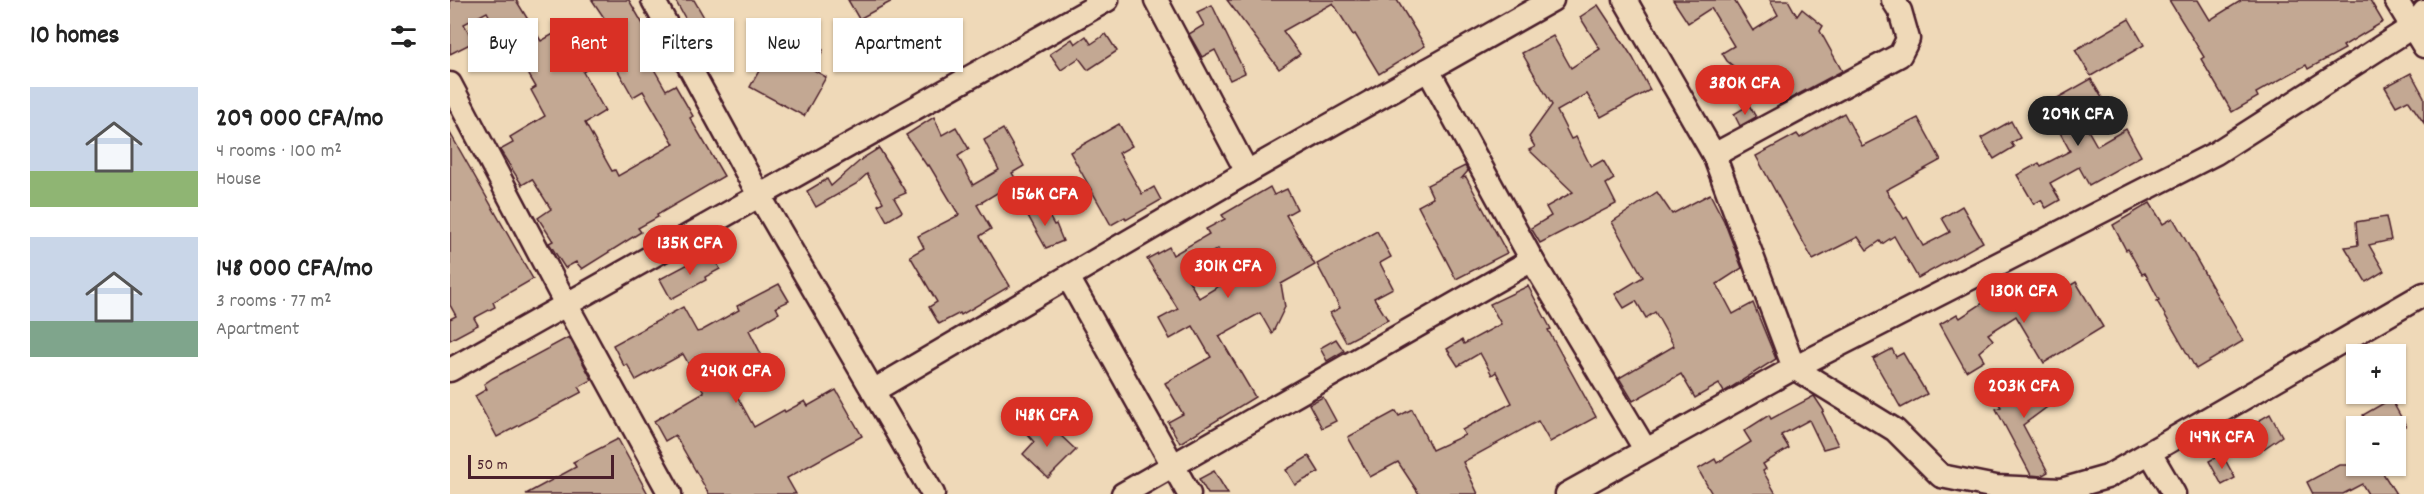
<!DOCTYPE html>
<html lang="en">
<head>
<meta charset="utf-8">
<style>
  :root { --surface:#fff; --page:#f2f2f2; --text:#222; --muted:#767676; --accent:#d93025 }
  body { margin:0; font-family:Dekko,sans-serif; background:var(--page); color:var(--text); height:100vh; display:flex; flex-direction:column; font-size:22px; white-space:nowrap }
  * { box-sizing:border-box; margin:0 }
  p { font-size:20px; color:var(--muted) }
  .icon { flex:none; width:33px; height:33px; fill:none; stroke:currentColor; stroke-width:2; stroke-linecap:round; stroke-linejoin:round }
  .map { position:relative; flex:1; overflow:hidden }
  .drawer { display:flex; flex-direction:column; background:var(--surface); width:450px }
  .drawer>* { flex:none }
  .guide { position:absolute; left:18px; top:18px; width:570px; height:54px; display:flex; gap:12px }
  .buttons { position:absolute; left:1896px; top:344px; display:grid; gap:12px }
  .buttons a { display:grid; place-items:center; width:60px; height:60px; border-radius:0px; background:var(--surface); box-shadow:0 2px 4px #0004; font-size:30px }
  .scale { position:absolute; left:18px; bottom:15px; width:146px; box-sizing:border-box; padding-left:6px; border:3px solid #4a1f2b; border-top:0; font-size:16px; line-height:21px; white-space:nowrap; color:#4a1f2b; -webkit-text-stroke:4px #efd9b8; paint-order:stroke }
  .price { position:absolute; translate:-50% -51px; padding:0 14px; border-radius:21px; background:var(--accent); color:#fff; font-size:20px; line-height:39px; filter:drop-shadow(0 2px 3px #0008) }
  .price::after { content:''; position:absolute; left:50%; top:36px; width:18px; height:14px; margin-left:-9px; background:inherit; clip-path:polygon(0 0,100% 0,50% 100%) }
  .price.current { background:#222; color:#fff }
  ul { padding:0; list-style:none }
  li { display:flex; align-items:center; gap:18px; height:150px; padding:0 30px }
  li span { display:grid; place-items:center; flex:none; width:168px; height:120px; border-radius:0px; color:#555 }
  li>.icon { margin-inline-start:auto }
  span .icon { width:72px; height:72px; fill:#fffc; stroke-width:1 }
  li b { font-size:26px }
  h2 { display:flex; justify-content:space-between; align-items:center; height:72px; padding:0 30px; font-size:26px }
  .chip { padding:0 21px; border-radius:0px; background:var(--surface); box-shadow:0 2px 4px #0004; font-size:21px; line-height:54px }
  .chip.current { background:var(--accent); color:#fff }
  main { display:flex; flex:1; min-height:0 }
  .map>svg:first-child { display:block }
</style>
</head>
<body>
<main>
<section class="drawer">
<h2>10 homes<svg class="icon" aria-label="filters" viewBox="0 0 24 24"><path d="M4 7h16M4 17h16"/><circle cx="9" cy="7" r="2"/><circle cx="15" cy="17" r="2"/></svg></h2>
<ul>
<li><span style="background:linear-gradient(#c9d6e8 70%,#8fb573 0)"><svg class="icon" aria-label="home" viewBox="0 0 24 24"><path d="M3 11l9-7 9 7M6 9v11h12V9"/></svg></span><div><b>209 000 CFA/mo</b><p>4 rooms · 100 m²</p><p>House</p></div></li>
<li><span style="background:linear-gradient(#c9d6e8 70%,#7fa58c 0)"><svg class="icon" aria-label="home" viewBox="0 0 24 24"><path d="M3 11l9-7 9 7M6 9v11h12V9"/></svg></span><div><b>148 000 CFA/mo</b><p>3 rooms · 77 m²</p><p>Apartment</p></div></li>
</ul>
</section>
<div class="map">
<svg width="1974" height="494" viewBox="0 0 1974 494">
  <rect width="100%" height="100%" fill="#efd9b8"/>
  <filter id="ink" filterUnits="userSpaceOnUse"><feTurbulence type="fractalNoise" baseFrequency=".0167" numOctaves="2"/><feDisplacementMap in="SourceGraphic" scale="12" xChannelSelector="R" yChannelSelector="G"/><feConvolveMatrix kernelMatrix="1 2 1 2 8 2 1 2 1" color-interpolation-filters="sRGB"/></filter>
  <g filter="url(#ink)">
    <g fill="#c3a893" stroke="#4a1f2b" stroke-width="1.5" fill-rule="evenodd">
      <polygon points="0,0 66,0 91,41 118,26 142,66 133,72 155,111 135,123 162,171 165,170 168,176 224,144 193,91 183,97 154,46 162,42 156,31 161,28 142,0 179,0 204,43 193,50 216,90 225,85 243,116 240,118 274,176 207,215 208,217 188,228 191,232 132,269 126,262 115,268 99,243 103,241 88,218 101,209 82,179 72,185 50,150 63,143 60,137 95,116 81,90 86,87 58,39 53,41 37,12 14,24 24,42 0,54"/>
      <polygon points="225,0 244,0 259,26 244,34"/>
      <polygon points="398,0 444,0 409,19"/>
      <polygon points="777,0 947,0 975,46 929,74 905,34 903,35 883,3 833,31 850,54 829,69"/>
      <polygon points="1223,0 1284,0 1303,31 1328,15 1320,0 1338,0 1347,16 1352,9 1373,26 1370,31 1392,71 1330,104 1277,61 1272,53 1284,46 1261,8 1238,23"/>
      <polygon points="1719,0 1748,0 1760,20 1792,0 1920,0 1933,22 1893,46 1895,49 1858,69 1856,65 1806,93 1808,97 1782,112 1751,59 1754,57"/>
      <polygon points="762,5 795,73 780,80 765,50 752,57 739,34 754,25 747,12"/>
      <polygon points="1148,5 1183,58 1200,90 1151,117 1137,94 1107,111 1121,139 1126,137 1141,167 1153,160 1164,179 1156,184 1166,204 1090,243 1081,228 1101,216 1096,207 1123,192 1079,150 1085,147 1079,137 1102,105 1072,53 1103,36 1121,68 1150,49 1130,17"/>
      <polygon points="1679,19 1694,45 1641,76 1625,50"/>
      <polygon points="321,21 373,50 362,69 376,77 354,116 300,87 324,44 312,37"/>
      <polygon points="656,34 667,51 638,70 629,58 611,70 600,54 622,39 625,44 636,36 641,44"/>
      <polygon points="1961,73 1974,97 1974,123 1958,100 1946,106 1935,87"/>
      <polygon points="1641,79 1655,103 1630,116 1647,146 1676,129 1691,156 1639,185 1629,167 1600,183 1610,200 1596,208 1591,200 1584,204 1567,175 1589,163 1591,166 1620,151 1595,105"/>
      <polygon points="1299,105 1306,117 1290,126 1284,114"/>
      <polygon points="1394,113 1412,146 1468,118 1491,160 1436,190 1454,219 1457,217 1473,246 1500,232 1492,218 1512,206 1533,242 1468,278 1444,236 1432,244 1430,241 1417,250 1408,237 1363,260 1306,156 1347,134 1350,138"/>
      <polygon points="484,117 492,135 506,127 519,149 508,156 523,185 549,170 534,140 553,129 574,166 562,173 567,181 527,205 541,229 530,236 560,286 511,315 510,313 489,324 479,307 487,302 460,256 474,248 468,236 509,215 479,165 477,166 456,135"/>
      <polygon points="1561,121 1570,138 1561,143 1564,147 1544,159 1531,138"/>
      <polygon points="669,124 682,146 669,153 692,194 704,187 711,200 676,220 675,217 661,225 620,152"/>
      <polygon points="0,133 83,279 43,302 45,307 24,318 28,325 0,340 0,319 6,316 0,305"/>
      <polygon points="429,148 456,193 444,198 452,212 437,221 428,205 433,202 417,174 406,184 366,207 357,191 377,179 381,186 413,158"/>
      <polygon points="1015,166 1018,171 1012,178 1016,177 1057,253 1006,279 968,206 983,198 977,185"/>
      <path d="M820 187 824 195 837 189 847 209 836 215 865 265 831 284 835 307 822 334 810 313 769 336 805 397 730 443 718 422 733 414 715 383 761 357 743 326 720 339 709 319 728 309 697 259 719 247 723 255 759 234 756 229 775 219 772 215ZM768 249 784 277 749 298 732 269Z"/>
      <polygon points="1207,192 1222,214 1260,194 1274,221 1292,268 1267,284 1283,314 1303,303 1326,359 1274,392 1269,384 1245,398 1231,374 1183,401 1169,378 1224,346 1205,312 1196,318 1186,301 1174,308 1165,294 1193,277 1162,222"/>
      <polygon points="1700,203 1713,224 1723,218 1793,341 1746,369 1707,301 1709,300 1695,273 1692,274 1678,249 1676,250 1663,225"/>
      <polygon points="593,205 604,225 606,224 613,241 596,248 577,214"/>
      <polygon points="1936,217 1941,240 1919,245 1934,271 1916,282 1895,247 1908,245 1906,222"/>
      <polygon points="927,231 941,257 930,263 943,288 924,298 938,320 896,342 880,313 890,308 867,264"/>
      <polygon points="261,252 270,269 255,277 256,280 221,299 210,279"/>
      <polygon points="1626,282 1653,327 1594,363 1566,316 1538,334 1543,340 1529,352 1534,360 1516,371 1490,324 1507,314 1510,318 1560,285 1574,306 1584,300 1587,305"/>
      <polygon points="329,284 339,301 326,307 329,313 299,330 311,354 275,374 304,427 334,410 335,412 355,401 358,406 386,390 412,436 337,478 346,494 259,494 225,435 215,441 204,421 254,392 233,354 186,380 177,364 174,366 163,345 233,307 247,332 251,331 289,310 287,306"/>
      <polygon points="1078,286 1101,329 1098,330 1146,417 1100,442 1088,421 1013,462 1028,494 969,494 948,462 920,477 898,437 946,411 949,416 962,409 982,450 1015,435 1012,430 1062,403 1046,372 1042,375 1030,353 1008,366 997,349 1012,340 1014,344 1051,324 1040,304"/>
      <polygon points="119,337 142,380 129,387 132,392 47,437 25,396 37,389 34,384 43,378"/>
      <polygon points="886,339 894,351 877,361 870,348"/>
      <polygon points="1442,349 1446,357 1453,353 1477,394 1451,408 1423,359"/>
      <polygon points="1581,376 1604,402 1573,425 1598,472 1591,476 1581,475 1546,409 1551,407 1545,398"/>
      <polygon points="1364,396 1374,411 1372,412 1388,445 1373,449 1359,420 1331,435 1339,448 1313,464 1316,469 1313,471 1326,494 1262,494 1248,469 1265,459 1267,463 1301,442 1294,431 1319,415 1321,419"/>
      <polygon points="873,397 886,421 872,428 859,404"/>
      <polygon points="1941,399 1956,426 1919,426 1913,415"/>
      <polygon points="1820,414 1832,436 1809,452 1796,428"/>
      <polygon points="591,417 626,450 598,478 573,454 584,442 576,433"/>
      <polygon points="168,439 198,494 76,494 126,467 123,462"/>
      <polygon points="1772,454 1785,478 1772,485 1759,461"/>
      <polygon points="859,456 869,472 845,485 836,470"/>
      <polygon points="1889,465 1928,465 1946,494 1918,494 1912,484 1893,494 1863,494 1857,482"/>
      <polygon points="764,471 778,494 758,494 749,479"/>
    </g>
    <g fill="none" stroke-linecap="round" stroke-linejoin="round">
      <g stroke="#4a1f2b" stroke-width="27">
        <g id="minor">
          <polyline points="203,0 309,195 483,494"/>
          <polyline points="706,0 797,172"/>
          <polyline points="1175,0 1264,155 1344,368 1445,430 1491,476 1546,487 1611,490 1657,477 1974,294"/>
          <polyline points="1946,0 1974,46"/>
          <polyline points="978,70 1082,260 1195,449"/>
          <polyline points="0,84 117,306 220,494"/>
          <polyline points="1264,155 1450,55 1458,39 1450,11 1443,0"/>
          <polyline points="618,277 739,494"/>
          <polyline points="0,370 657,0"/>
          <polyline points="423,391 797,172 1102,0"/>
          <polyline points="1700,453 1724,494"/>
          <polyline points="673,494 1082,260"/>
          <polyline points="1117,494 1344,368 1766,153 1962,27 1974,12"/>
        </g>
      </g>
      <use href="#minor" stroke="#efd9b8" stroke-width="22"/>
    </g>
  </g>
</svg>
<div class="buttons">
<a>+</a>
<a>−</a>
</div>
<div class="scale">50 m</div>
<b class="price" style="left:1295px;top:116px">380K CFA</b>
<b class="price current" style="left:1628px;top:147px">209K CFA</b>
<b class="price" style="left:595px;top:227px">156K CFA</b>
<b class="price" style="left:240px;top:276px">135K CFA</b>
<b class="price" style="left:778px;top:299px">301K CFA</b>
<b class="price" style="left:1574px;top:324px">130K CFA</b>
<b class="price" style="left:286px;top:404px">240K CFA</b>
<b class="price" style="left:1574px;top:419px">203K CFA</b>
<b class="price" style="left:597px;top:448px">148K CFA</b>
<b class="price" style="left:1772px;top:470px">149K CFA</b>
<div class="guide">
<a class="chip">Buy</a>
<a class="chip current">Rent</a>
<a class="chip">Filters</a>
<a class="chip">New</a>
<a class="chip">Apartment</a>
</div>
</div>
</main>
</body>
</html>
